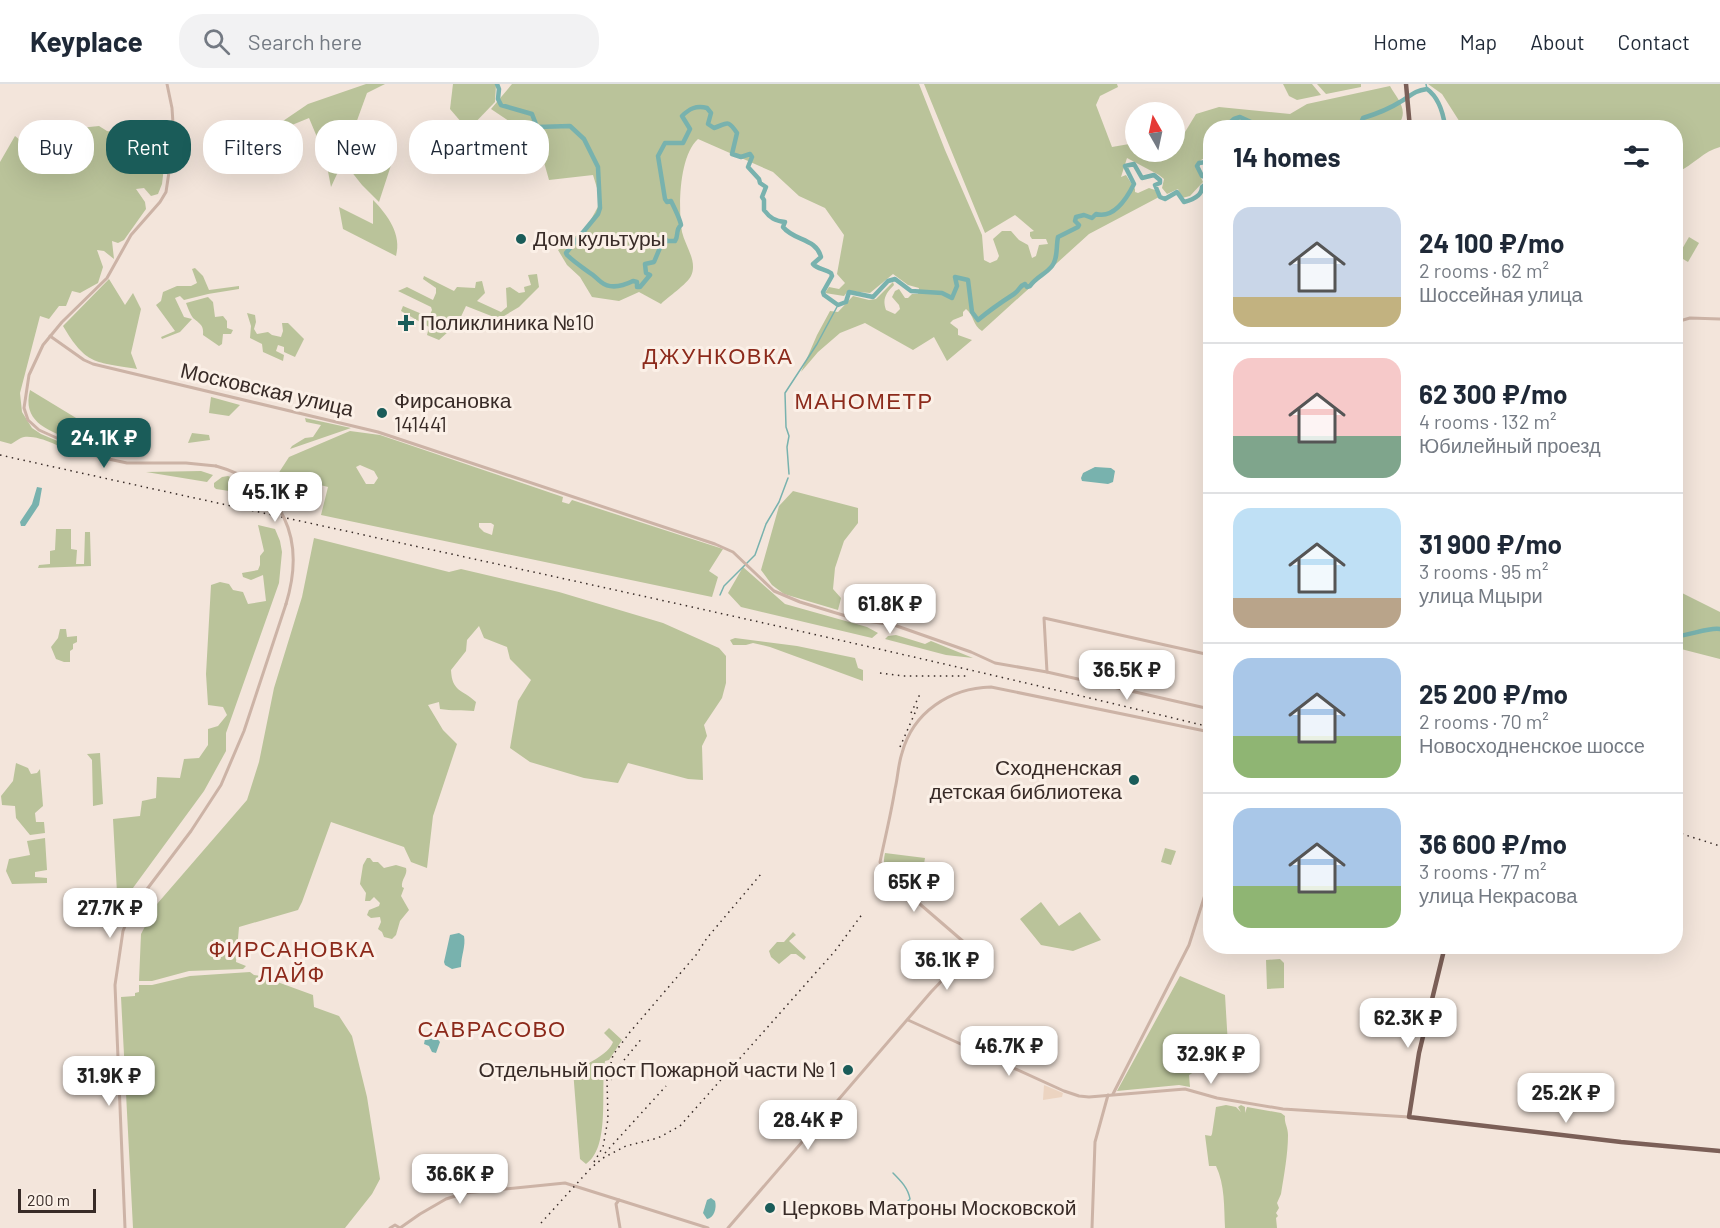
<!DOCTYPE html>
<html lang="en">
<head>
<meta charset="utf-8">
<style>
  :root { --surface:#fff; --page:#f2f2f3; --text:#1f2937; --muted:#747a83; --line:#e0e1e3; --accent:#1a5c59 }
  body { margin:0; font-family:Barlow,sans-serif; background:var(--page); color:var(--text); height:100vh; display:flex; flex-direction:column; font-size:22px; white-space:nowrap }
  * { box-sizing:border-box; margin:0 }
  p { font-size:20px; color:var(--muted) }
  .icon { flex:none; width:33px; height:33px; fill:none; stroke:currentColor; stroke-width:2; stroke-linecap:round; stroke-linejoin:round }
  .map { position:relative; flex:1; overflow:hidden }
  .side { position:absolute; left:1203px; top:36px; width:480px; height:834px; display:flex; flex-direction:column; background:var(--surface); border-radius:24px; box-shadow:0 6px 24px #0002 }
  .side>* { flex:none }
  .hud { position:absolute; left:18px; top:36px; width:570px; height:54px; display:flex; gap:12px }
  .needle { width:39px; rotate:351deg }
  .controls { position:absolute; left:1125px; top:18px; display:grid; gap:12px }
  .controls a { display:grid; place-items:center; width:60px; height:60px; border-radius:50%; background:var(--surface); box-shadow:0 6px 24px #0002; font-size:30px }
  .scale { position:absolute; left:18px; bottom:15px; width:78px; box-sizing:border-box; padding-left:6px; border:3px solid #382b27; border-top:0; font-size:16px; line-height:21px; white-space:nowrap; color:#382b27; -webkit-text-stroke:4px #fbf0e7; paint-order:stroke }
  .price { position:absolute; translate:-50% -51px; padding:0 14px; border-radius:12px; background:#fff; color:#222; font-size:20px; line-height:39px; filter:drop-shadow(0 2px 3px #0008) }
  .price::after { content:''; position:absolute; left:50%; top:36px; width:18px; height:14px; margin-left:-9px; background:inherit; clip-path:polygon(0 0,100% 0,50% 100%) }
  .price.on { background:var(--accent); color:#fff }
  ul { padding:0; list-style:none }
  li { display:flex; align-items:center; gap:18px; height:150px; padding:0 30px }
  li+li { border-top:2px solid var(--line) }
  li span { display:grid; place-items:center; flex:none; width:168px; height:120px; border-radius:18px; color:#555 }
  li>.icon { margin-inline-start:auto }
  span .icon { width:72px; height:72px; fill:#fffc; stroke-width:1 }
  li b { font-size:26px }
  h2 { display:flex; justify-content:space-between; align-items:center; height:72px; padding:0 30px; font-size:26px }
  .tag { padding:0 21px; border-radius:24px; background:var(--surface); box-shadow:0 6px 24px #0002; font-size:21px; line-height:54px }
  .tag.on { background:var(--accent); color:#fff }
  header { display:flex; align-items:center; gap:36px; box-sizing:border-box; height:84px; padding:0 30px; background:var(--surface); border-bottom:2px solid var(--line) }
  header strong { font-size:28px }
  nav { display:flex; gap:33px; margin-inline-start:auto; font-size:21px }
  .search { width:420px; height:54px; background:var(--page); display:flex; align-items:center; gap:15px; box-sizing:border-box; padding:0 21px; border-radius:24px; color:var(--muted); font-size:22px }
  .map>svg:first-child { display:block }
</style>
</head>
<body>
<header>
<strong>Keyplace</strong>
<div class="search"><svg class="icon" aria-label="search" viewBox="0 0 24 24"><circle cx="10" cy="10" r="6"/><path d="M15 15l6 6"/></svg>Search here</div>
<nav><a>Home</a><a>Map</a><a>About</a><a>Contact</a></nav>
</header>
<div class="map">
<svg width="1720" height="1144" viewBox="0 0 1720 1144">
  <rect width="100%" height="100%" fill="#f3e5db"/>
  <g fill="#bac39a" fill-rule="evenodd">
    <polygon points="366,0 385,0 367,9 351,53 394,72 379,118 362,101 343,77 331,103 325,72 309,34 292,41 283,37 308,20"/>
    <polygon points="453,0 496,0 495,18 468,46 450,25"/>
    <path d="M512 0H919L945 66 982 151 984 176 990 179 997 176 999 172 993 155 1002 147H1011L1019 156 1028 161 1032 174 1036 172 1039 161 1048 160 1046 155H1032L1030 152V148L1034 147 1015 131 985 149 924 0H1117L1118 3 1100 12 1096 21 1112 63 1135 59 1136 68H1174L1175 51 1185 48 1196 30 1219 23 1290 30 1307 20 1390 2C1397 15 1409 25 1399 40L1401 43 1245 44 1241 41 1238 43 1210 44V71L1201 76 1196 83 1203 98 1190 112 1182 114 1178 105 1167 110 1162 104 1164 95 1159 91 1127 74 1121 93 1126 91 1135 105V108L1138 109 1149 104 1155 106 1159 113 1089 150 982 247C973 242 974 231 966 225L963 228V232L953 236 950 239 958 245V251L972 256 947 277 934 253 913 266 865 239 840 249 818 268 801 288 817 251 830 227 838 228 853 212 869 216 876 215 893 198 894 201C886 209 882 215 886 226L895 230 900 225 899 221 892 213 895 207 899 205 905 214H908L912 210H918L919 204 908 201 893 190 870 209 848 207 844 212 825 209 829 203 839 205 845 199 837 190 844 151 825 124 799 112 773 88 698 55C679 72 678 124 682 148 685 162 698 177 691 192 687 200 668 213 661 220L639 208 619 217 592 213 580 193 567 181 558 166 587 143 601 117 593 91 549 96 540 64 521 45 491 25Z"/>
    <polygon points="1283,0 1312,0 1321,11 1297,16 1289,12"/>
    <polygon points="1317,0 1361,0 1361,3 1326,10"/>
    <path d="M1428 0H1720V63C1704 67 1693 81 1678 88L1676 86V44L1463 43 1442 10Z"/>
    <path d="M141 39 154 40 168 50 162 100 158 110 151 112 144 104 136 105 145 118 146 125 124 156 118 159 112 157 114 175 104 167 97 166 103 183 98 199 80 209 72 207 66 222H59L49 235 40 232 20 309 22 328 32 344 41 350 81 367 77 370C62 364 40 351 24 353 19 354 15 358 11 360L0 357V78L15 52 25 60 28 40 46 41 51 47 99 42 107 47 112 48Z"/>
    <path d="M373 116C388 131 402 151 396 172L343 145 339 123 373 140Z"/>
    <polygon points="1689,153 1699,159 1688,178 1678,172"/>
    <polygon points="195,184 203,192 209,206 239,202 239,205 208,210 184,216 180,212 175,214 184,233 192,235 180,248 162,255 161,253 175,247 156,221 161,217 163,208 177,202 191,202 197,199 192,185"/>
    <polygon points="537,190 539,203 519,223 499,235 466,222 458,239 439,256 427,251 429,243 401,227 403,222 429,233 432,226 431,223 398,207 407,203 433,216 436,209 436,204 423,195 424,192 454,207 457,203 475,204 476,198 482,197 485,209 477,217 501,228 507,223 506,204 510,203 519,209 525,208 524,203 531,201 528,191"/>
    <path d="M109 195 125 221 133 209 141 225 131 269 137 285C95 278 86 281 63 242Z"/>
    <path d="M208 213 213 218 215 233 223 232 227 237V244L233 246 231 250H223L222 260 219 262 203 251C204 241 200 240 193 234 190 230 188 224 186 219Z"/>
    <polygon points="247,229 255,231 256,238 254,245 257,250 268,248 272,251 281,253 283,247 282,239 288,239 304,255 295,273 284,268 284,263 278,261 276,267 284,271 283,277 263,268 262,260 250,254 251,242"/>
    <path d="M30 306 86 340 83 352 75 351 73 355H69C46 345 22 337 30 306Z"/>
    <polygon points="211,313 240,321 229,332 209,329"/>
    <polygon points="305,334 351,344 290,365 292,362 305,354 313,353 321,341 306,338"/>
    <path d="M350 347 380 351 563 413 562 418 569 420 572 416 723 465 709 487 718 493 712 513 321 431 328 403 278 390 289 373ZM360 381 374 387 378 394 374 400H366L356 383ZM479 439H491L494 441 492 451 484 448 479 443Z"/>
    <polygon points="192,349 209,351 210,356 188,359"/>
    <polygon points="201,387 213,391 207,398 146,388"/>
    <polygon points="228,392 244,399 244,405 241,406 238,412 232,413 229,407 216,405 214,403 214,399 222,393"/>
    <polygon points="793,407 858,424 858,439 844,457 835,484 833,505 841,514 838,526 784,510 772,501 761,486 779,422"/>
    <polygon points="258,441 275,445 280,457 282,468 279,499 226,649 226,667 204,707 130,808 117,809 113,735 140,732 142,717 156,714 157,693 180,694 184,675 199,674 208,661 208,645 218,642 227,631 223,623 208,621 206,590 211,501 220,498 229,500 233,506 243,508 248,520 266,517 263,491 251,496 243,493 242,489 258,486 260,481 260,472 264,467"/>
    <polygon points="56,445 71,445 71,465 77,466 76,480 84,480 85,448 90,448 91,482 38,484 39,481 50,480 50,467 55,466"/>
    <path d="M314 454 449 488 461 485 559 508 663 539 719 564 726 572V599L722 614 704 641 707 652 702 662 703 696 688 695 628 679 618 699 584 694 530 678 510 664 518 617 531 596 510 575 507 563 484 554 479 542 467 556 466 567 451 586C452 608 462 605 476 618L474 627C462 626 452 627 440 625L439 618 428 621 443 646 457 660 433 732 427 784 411 778 404 763 331 738 302 818 298 826 239 843 236 878 246 882 243 885 189 887 152 897H139L141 850 157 820 247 716 259 678 274 604 302 513Z"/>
    <polygon points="743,483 785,520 867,543 878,549 872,554 741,523 728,509"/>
    <polygon points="1676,506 1720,528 1720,575 1681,565 1676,566"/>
    <polygon points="60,545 66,545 67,553 77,552 77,558 73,560 73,565 70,567 70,578 64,578 56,575 51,563 58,554"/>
    <polygon points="896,551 925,560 931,557 973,574 946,571 885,555 888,552"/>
    <polygon points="735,554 797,562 855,574 858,584 863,586 863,597 770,563 753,559 746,561 733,561 730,556"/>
    <polygon points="100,669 103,720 93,722 92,676 87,670"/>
    <polygon points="16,679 28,684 31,690 37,689 40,685 43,722 35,729 36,738 44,738 45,749 30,751 16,734 15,722 2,721 1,712 13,697"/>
    <polygon points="45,754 47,786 35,788 35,793 47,794 47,799 12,800 6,787 9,775 30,771 27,757"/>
    <polygon points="1165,764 1176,767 1171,781 1161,778"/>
    <path d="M885 769 925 774 922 792 910 809C894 796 880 791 885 769Z"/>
    <path d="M367 774H370L373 778H378L384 784 396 781 406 784C408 791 401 795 402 803L404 804 401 812 409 826 400 837 396 851 392 855 384 853 382 848 378 845 381 838 380 833 371 834 367 831 369 826 379 822 380 819 374 813 370 817H365L366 809 360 800 363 781Z"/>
    <polygon points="1041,818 1059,842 1080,828 1101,856 1073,867 1041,861 1020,835"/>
    <polygon points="793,848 796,851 789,857 806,873 804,876 796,870 791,870 779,880 771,873 769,867 777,858 784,858"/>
    <polygon points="1280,875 1284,879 1284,904 1267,905 1266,876"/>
    <polygon points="250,888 254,891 261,892 313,911 314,923 339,932 352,952 367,1013 380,1095 372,1110 345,1144 133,1144 121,913 135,912 135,909 139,908 139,901 152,901 190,892"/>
    <polygon points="1180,892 1225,911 1229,978 1204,968 1192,977 1194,988 1189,991 1190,1003 1179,1001 1117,1007"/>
    <path d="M609 944 622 956 609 976 605 977C600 1005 611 1063 586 1080L580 1075 573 986C585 982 609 970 613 958L604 949Z"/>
    <path d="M1226 1021 1236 1023 1241 1028 1238 1023 1241 1021 1245 1023V1029L1247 1023 1281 1029 1285 1032C1284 1039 1288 1043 1288 1051 1288 1070 1284 1091 1281 1110L1277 1119 1279 1124 1276 1129 1278 1132 1276 1134 1277 1144H1225C1224 1123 1225 1101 1216 1082H1209L1205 1051 1211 1052 1212 1050 1216 1023Z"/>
  </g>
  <polygon fill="#ecd4c1" points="1044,1001 1063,1009 1062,1013 1043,1016"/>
  <g fill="#78b2ae">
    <polygon points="1095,383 1111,384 1115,387 1113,398 1108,400 1082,397 1081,394 1083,389"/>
    <polygon points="37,403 42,404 39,421 25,442 21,442 20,438 32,420"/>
    <path d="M459 849 464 852C466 862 461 872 461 883L452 885 445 881 444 878 450 851Z"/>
    <polygon points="426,950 435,952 440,958 436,969 432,968 429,962 424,960"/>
    <path d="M711 1114 715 1117C717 1124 714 1134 707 1135L703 1129 707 1116Z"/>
  </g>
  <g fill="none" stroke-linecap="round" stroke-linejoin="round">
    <g stroke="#78b2ae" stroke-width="1.5">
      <polyline points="1426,0 1427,5"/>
      <polyline points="789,390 787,363 789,352 786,343 785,309 817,260 838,221"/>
      <polyline points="720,511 724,502 755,471 766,440 779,418 788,394"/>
      <path d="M893 1089C901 1097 908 1104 910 1115L905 1120"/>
    </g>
    <g stroke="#78b2ae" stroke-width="4.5">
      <path d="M497 0 499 5 498 15 501 21 532 30 537 43 570 42 584 55 598 83 600 124 598 130 566 169 567 171C574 178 582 183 590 189 594 191 597 195 601 198 611 206 623 202 633 197L637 198V203H640L650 191 646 189 645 180 654 178 662 159 660 156 661 153H664L667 157H675C679 152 675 146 681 141 680 135 674 123 671 117L667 118 665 115 658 72 665 59H683L690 45 682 32C689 25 696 21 707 24L711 29 708 40 714 44C727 40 727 34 737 49L732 70 741 73 750 70 752 73 748 83 759 95 760 99 766 103 762 113 764 116V126C770 134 775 137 785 138L783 143C794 157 816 154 821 173L813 180C817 185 825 185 831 189L832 192 823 208 824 211 838 221 846 218 849 208 873 213 888 197 895 195 911 207 942 209 952 214 957 202 955 193 968 196 972 228 978 236C991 225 1000 219 1014 210 1020 206 1019 202 1025 200L1027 203 1030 202C1036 193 1046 190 1052 182 1058 175 1056 162 1058 153L1078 143 1079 141 1075 137 1076 133 1084 131 1092 134 1096 130C1114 135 1127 114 1134 100L1125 82 1134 80 1142 94 1154 91 1160 96V99L1155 101 1160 113 1165 115 1177 108 1184 118C1192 116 1202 112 1202 103L1207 99V93L1202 92 1197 82 1199 79 1206 78 1210 73"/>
      <polyline points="1224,44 1234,35 1240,33 1264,44"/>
      <path d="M1359 44 1363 34C1376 30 1389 25 1400 18 1411 12 1413 7 1427 5 1438 13 1443 28 1445 42L1449 44"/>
      <path d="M1676 552C1689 552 1708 543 1720 545"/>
    </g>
    <g stroke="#ccb3a6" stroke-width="3">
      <polyline points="167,0 172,24 174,55 166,108 160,118 131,151 107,194 62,238 43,261 29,291 24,324 28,336 39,346 99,373 127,379 186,379 216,382"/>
      <polyline points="1676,238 1690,234 1720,235"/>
      <polyline points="50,252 84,276 93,280 378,348 715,460 733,468 774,507 800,518 859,536 894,541 971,568 995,579 1047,588 1210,625"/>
      <polyline points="1047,588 1044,534 1210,571"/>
      <polyline points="908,936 1064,1007 1079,1012 1089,1013 1185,1005 1217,1014 1283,1025 1409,1033"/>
      <polyline points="1113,1010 1189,861 1210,795"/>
      <polyline points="619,1116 616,1120 620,1144"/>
      <polyline points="125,1144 115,901 123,847 132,825 191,747 221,701 244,647 286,520"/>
      <polyline points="390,1144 395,1141 400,1144"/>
      <polyline points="400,1144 420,1130 446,1115 465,1109 565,1099 708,1144"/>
      <path d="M728 1144 931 908 972 865 885 790 880 778C885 754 891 730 895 705 898 693 898 681 902 669 913 628 950 604 991 603L1210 648"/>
      <polyline points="1092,1144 1095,1058 1108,1011"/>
    </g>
    <g stroke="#7b5f57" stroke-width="4.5">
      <polyline points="1406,0 1410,44"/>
      <polyline points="1445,862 1419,969 1409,1033 1621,1058 1720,1067"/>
    </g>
    <g stroke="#382b27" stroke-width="1.5" stroke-dasharray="1.5 4.5" stroke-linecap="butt">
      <path d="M0 371C404 461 809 545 1210 643"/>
      <polyline points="880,589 903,592 966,592"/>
      <polyline points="911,629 921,608"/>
      <polyline points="900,663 918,622"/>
      <polyline points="1676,748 1720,762"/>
      <polyline points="611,996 615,987 643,953"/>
      <polyline points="605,1069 666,1002"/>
      <polyline points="594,1078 603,1063 608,1035 607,996 613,971 630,948 696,871 707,854 761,790"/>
      <polyline points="541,1139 591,1084 603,1074 626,1062 658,1054 680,1042 835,867 863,829"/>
    </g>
    <path stroke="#ccb3a6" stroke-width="3" d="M216 382C284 401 306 455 286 520"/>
  </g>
  <g fill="#1a5c59" stroke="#fbf0e7" stroke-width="2">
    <circle cx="521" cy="155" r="6"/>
    <path d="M403 230h6v6h6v6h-6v6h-6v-6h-6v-6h6z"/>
    <circle cx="382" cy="329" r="6"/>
    <circle cx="1134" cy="696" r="6"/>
    <circle cx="848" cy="986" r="6"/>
    <circle cx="770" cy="1124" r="6"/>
  </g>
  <g text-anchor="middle" stroke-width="6" stroke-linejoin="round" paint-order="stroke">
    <g font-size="21" fill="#382b27" stroke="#fbf0e7" text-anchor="start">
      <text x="533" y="162">Дом культуры</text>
      <text x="420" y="246">Поликлиника №10</text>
      <text x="394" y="324">Фирсановка<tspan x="394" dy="24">141441</tspan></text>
      <text x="1122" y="691" text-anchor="end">Сходненская<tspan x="1122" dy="24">детская библиотека</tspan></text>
      <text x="836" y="993" text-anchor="end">Отдельный пост Пожарной части № 1</text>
      <text x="782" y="1131">Церковь Матроны Московской</text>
    </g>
    <g font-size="21" fill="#382b27" stroke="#fbf0e7">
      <text transform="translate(267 306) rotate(13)" y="7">Московская улица</text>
    </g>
    <g font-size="22" letter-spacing="1.5" fill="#8c2a1b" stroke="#fbf0e7">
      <text x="718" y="280">ДЖУНКОВКА</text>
      <text x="864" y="325">МАНОМЕТР</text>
      <text x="292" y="873">ФИРСАНОВКА<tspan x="292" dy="25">ЛАЙФ</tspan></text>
      <text x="492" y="953">САВРАСОВО</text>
    </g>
  </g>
</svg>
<div class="controls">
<a><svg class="needle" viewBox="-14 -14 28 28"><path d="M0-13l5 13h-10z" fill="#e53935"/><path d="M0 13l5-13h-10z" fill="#747a83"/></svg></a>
</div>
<div class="scale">200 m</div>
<b class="price on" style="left:104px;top:385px">24.1K ₽</b>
<b class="price" style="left:275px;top:439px">45.1K ₽</b>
<b class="price" style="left:890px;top:551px">61.8K ₽</b>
<b class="price" style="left:1127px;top:617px">36.5K ₽</b>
<b class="price" style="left:914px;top:829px">65K ₽</b>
<b class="price" style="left:110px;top:855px">27.7K ₽</b>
<b class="price" style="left:947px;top:907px">36.1K ₽</b>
<b class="price" style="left:1408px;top:965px">62.3K ₽</b>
<b class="price" style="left:1009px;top:993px">46.7K ₽</b>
<b class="price" style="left:1211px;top:1001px">32.9K ₽</b>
<b class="price" style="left:109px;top:1023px">31.9K ₽</b>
<b class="price" style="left:1566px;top:1040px">25.2K ₽</b>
<b class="price" style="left:808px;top:1067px">28.4K ₽</b>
<b class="price" style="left:460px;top:1121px">36.6K ₽</b>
<div class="hud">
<a class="tag">Buy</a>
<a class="tag on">Rent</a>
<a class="tag">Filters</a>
<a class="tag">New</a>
<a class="tag">Apartment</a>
</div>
<section class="side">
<h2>14 homes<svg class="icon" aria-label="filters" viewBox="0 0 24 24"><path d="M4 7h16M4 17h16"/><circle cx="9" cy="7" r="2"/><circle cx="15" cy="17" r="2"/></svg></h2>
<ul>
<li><span style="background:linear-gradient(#c9d6e8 75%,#c2b280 0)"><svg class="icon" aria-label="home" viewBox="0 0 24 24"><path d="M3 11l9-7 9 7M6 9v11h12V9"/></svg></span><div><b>24 100 ₽/mo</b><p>2 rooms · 62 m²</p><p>Шоссейная улица</p></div></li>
<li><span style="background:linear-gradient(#f6c9c9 65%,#7fa58c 0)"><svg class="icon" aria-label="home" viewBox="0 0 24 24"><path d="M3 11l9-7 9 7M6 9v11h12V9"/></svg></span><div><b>62 300 ₽/mo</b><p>4 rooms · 132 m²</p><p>Юбилейный проезд</p></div></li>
<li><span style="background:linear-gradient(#bfe0f5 75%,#b9a48a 0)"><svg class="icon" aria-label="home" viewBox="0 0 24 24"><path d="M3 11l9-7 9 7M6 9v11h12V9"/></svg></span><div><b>31 900 ₽/mo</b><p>3 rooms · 95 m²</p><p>улица Мцыри</p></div></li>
<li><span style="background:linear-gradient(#a9c7e8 65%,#8fb573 0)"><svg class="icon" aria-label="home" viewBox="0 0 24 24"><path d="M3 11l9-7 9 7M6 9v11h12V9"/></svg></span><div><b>25 200 ₽/mo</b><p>2 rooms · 70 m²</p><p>Новосходненское шоссе</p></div></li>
<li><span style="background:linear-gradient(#a9c7e8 65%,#8fb573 0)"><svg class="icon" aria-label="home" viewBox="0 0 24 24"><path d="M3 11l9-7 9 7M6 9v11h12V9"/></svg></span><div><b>36 600 ₽/mo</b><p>3 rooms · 77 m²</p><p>улица Некрасова</p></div></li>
</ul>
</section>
</div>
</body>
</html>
